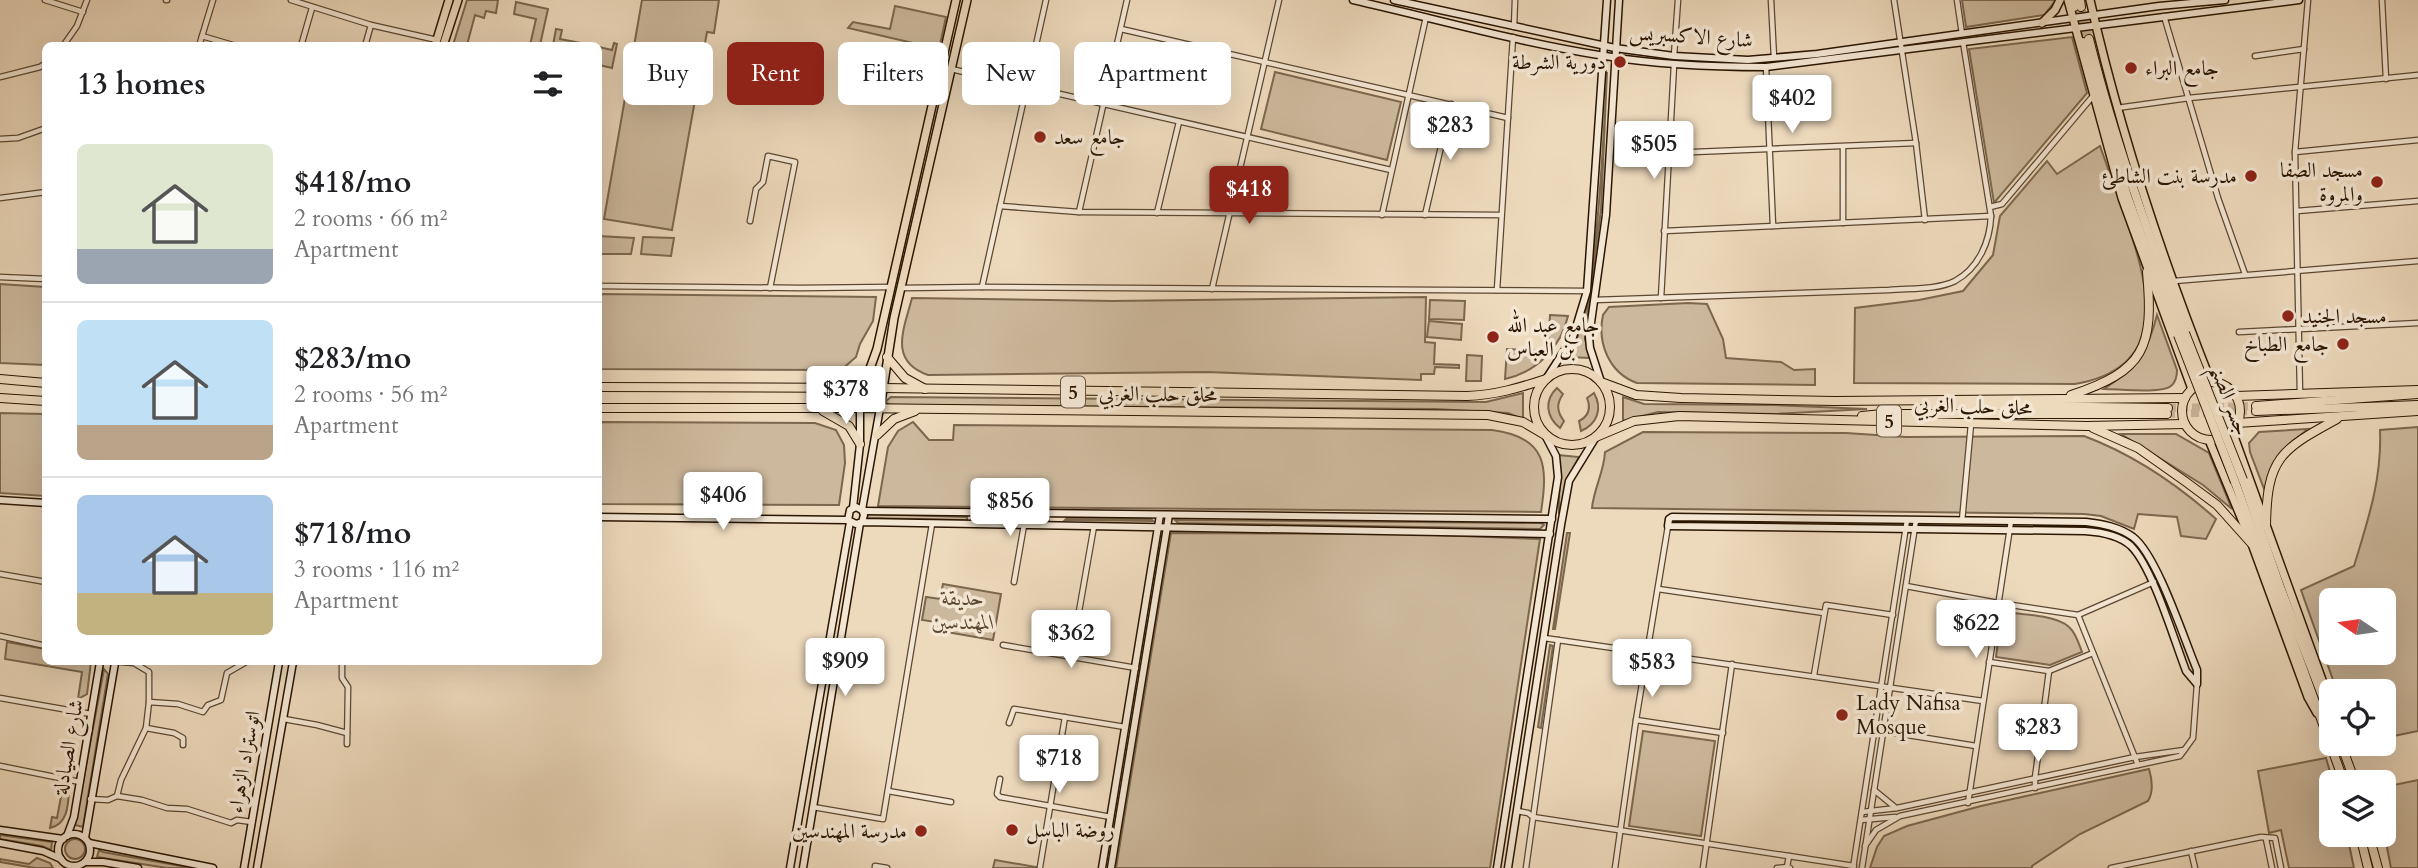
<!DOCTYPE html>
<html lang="en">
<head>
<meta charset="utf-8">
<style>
  :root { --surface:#fff; --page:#f6f6f6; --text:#202124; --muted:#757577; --line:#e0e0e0; --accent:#8f2418 }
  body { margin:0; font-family:Cardo,Amiri,serif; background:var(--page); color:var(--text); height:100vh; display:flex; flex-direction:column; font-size:26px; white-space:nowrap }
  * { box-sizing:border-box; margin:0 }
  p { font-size:23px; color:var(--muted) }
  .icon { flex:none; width:38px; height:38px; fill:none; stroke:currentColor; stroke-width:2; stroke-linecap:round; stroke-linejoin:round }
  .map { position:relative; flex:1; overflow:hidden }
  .side { position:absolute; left:42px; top:42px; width:560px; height:623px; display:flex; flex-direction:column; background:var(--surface); border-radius:10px; box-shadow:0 7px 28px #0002 }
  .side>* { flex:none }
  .hud { position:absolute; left:623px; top:42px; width:665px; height:63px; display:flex; gap:14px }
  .needle { width:46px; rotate:283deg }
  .controls { position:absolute; left:2319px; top:588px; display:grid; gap:14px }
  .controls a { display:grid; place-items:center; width:77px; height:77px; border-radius:10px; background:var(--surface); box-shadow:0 7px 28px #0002; font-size:35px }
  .price { position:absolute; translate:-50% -60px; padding:0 16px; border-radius:7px; background:#fff; color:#222; font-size:23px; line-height:46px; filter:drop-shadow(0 2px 4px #0008) }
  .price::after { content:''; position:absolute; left:50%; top:42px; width:21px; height:16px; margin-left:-10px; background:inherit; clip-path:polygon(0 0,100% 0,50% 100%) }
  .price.current { background:var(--accent); color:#fff }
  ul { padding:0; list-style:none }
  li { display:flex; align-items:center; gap:21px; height:175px; padding:0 35px }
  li+li { border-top:2px solid var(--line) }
  li span { display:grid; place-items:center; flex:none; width:196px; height:140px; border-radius:10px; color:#555 }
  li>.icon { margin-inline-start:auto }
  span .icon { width:84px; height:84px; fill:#fffc; stroke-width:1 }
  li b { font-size:30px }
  h2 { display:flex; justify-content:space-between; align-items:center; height:84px; padding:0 35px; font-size:30px }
  .chip { padding:0 24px; border-radius:10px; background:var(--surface); box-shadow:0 7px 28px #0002; font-size:24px; line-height:63px }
  .chip.current { background:var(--accent); color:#fff }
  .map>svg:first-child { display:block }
</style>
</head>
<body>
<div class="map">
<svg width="2418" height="868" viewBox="0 0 2418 868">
  <rect width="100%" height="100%" fill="#edd9bc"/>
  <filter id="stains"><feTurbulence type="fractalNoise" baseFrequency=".00286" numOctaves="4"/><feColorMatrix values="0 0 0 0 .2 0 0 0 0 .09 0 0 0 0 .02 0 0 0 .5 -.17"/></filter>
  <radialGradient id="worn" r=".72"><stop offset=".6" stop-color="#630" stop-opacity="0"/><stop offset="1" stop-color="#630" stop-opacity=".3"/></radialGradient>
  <g fill="#ccb89c" stroke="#7b674e" stroke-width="2" fill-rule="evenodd">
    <polygon points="467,0 498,0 496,13 486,11 484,18 475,15 467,45 453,45"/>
    <polygon points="642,0 719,0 714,33 707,32 672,230 604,219"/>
    <polygon points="1962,0 2056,0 2044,15 1966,27"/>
    <polygon points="516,2 548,9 540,45 530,45 536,19 514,14"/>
    <polygon points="895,6 946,17 939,49 848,28 853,22 890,29"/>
    <polygon points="556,29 562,30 560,39 591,45 553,45"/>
    <polygon points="2072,37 2087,93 1994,203 1969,49"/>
    <polygon points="614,43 617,44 612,68 599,65 599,47 612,50"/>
    <polygon points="1275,72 1401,102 1387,160 1261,129"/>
    <path d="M1607 72 1601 210 1586 326 1585 339 1590 358 1567 357C1587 326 1590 290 1594 254 1601 194 1604 133 1607 72Z"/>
    <path d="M2100 146C2109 171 2118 197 2127 222 2150 289 2170 368 2075 384L1854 383 1855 308 1919 300 1963 291 1993 255 2000 216 2047 161 2057 174Z"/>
    <polygon points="598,236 634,238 631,254 599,254"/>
    <polygon points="643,237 674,238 671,256 641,254"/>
    <polygon points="0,284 45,287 45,365 0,363"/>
    <polygon points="599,294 876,297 873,321 860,344 856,357 841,370 599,369"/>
    <path d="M1426 297 1425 342 1435 343 1434 364 1459 365V368L1435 367 1434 374H1421V380L1207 372 928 375C888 361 904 329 912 298L1113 301Z"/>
    <polygon points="1430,300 1465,301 1464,320 1429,319"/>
    <path d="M1688 303 1707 304 1723 339 1726 358 1781 362 1794 370 1815 369V385L1637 383C1609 373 1597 343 1603 315L1609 307Z"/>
    <path d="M1550 315 1568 316C1561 347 1537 372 1505 379L1507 349 1548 351Z"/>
    <path d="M2157 315 2177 370C2177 376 2176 382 2171 386 2161 394 2119 389 2104 389 2136 368 2148 352 2157 315Z"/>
    <polygon points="1429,321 1462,324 1461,340 1427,337"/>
    <polygon points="1467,355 1482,356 1481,381 1466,381"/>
    <path d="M1557 388 1563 394C1556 404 1557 412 1564 421L1560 428C1546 417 1544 400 1557 388Z"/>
    <polygon points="1523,393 1523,419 1508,413 1435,409 891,405 887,404 886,401 891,397 1486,402"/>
    <path d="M1594 393C1603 409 1597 424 1581 431L1579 421C1589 416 1591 408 1587 398Z"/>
    <polygon points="1623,397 1644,404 1773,405 1867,409 1775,414 1658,412 1623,421"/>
    <polygon points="0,413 45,414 45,496 0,493"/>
    <polygon points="599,422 815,423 836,430 844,445 845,463 839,505 599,504"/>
    <path d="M913 422 929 440H953L954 425 1492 430C1547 437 1548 466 1541 512L878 506 888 447 898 431Z"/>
    <path d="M2418 427V731L2384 738V691H2337L2301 590 2354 566C2368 520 2382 479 2380 430ZM2384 600V653H2331V600Z"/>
    <polygon points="2308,429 2286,447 2266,494 2250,452 2249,443 2259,432"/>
    <path d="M1643 432 1846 433 1906 437 2084 436C2132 454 2178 485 2216 519L2206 539 2181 536 2177 517 2138 514 2134 529 2101 516 2084 514 1592 508C1594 488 1604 472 1605 452Z"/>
    <polygon points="2121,434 2176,434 2209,453 2232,509 2203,485"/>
    <path d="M1558 455 1579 457 1568 477 1559 514C1558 493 1562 476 1558 455Z"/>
    <polygon points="868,514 967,517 967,520 867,518"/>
    <polygon points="985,517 1048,518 1049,521 985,520"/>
    <polygon points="1067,518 1151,519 1153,521 1065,520"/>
    <polygon points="1175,520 1541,523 1544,525 1540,529 1178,523"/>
    <polygon points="1171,533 1411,534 1540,539 1490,868 1116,868"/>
    <polygon points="1567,533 1570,533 1555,629 1553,629"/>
    <polygon points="943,584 1001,594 993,640 935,630 936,622 922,620 926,597 940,599"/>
    <path d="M2002 612C2020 614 2056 615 2069 627 2076 633 2079 644 2082 652L2050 665 1996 657Z"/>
    <polygon points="7,642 45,649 46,662 91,662 87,694 78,699 82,672 5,659"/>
    <polygon points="1550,645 1553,646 1541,728 1538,727"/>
    <polygon points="104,669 108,674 83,827 75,825"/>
    <polygon points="1643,731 1715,741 1701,836 1629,826"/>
    <polygon points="2326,758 2333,782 2331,835 2347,835 2354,868 2289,868 2281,830 2269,833 2258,771"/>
    <path d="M2149 769C2152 779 2154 791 2148 801L2080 834 2032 866V868H1870L1877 847 1884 836 1907 826 1981 806Z"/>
    <polygon points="2418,780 2418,868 2391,868 2384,832 2384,787"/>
    <path d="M63 786 69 792C68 807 67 824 50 828L52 817 57 818Z"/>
    <polygon points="0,835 52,842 51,850 42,846 0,839"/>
    <circle cx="75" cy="849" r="10"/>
    <polygon points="99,850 103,852 192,868 167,868 97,857"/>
    <polygon points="37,858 50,863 53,868 35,868 0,862 0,859 29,864"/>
    <polygon points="995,860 1036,867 1036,868 993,868"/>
  </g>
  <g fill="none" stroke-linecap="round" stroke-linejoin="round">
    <g stroke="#c6b297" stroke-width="8" stroke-dasharray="8 4" stroke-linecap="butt">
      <polyline points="2074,7 2083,42"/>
      <polyline points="2081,7 2089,39"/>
      <polyline points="2168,408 2256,406"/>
      <polyline points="2167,414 2256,411"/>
    </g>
    <g stroke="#5b4730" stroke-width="7">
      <g id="street">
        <polyline points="45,0 83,12"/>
        <polyline points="166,0 167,0"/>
        <polyline points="291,0 371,25 437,40"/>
        <polyline points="1771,0 1774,58"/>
        <polyline points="1894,0 1916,143 1925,220"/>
        <polyline points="1957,0 1962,34"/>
        <polyline points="2382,0 2386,79"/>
        <polyline points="2164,16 2218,198 2245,274"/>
        <polyline points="1514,27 1515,0"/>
        <polyline points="1121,29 1508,118"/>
        <polyline points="202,36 236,46"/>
        <polyline points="63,46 77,26 87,0"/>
        <polyline points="199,46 213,0"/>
        <polyline points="301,46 312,8"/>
        <polyline points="365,46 371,25"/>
        <polyline points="1674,56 1678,0"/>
        <polyline points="2255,56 2304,49"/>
        <polyline points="1766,67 1773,226"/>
        <polyline points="951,69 1391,170"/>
        <polyline points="0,77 40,67 46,63"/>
        <polyline points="2117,108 2189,98 2418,75"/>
        <polyline points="0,139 18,138 46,128"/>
        <polyline points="1843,147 1843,223"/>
        <polyline points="2295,152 2418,140"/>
        <polyline points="1669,153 1916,143"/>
        <polyline points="0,198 46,192"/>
        <polyline points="1000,206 1079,212 1501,215"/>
        <polyline points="1990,207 2002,204 2093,96"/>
        <polyline points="2297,211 2418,201"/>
        <polyline points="1079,212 1127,0"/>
        <polyline points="1157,213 1179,122"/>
        <polyline points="1382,215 1426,17"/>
        <polyline points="1425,215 1451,104"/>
        <polyline points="750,221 756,189 763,182 768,156 795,162 770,288"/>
        <polyline points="1664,231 1991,216"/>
        <polyline points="0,277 46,279"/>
        <polyline points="2174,281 2418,261"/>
        <polyline points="598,286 800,288 891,287"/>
        <polyline points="982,287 1046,0"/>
        <polyline points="902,288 982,287 1587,291"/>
        <polyline points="1212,289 1279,0"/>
        <polyline points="1497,290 1513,37"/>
        <polyline points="1661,298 1674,65"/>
        <path d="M1595 300 1889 290C1909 288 1937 290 1955 281 1979 268 1990 241 1991 216L1963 42"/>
        <polyline points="2239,332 2418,323"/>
        <polyline points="2300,394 2295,152 2308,0"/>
        <polyline points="1962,521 1971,424"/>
        <polyline points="0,574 46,582"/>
        <polyline points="1014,582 1024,525"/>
        <polyline points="1906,586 1998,603 2078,615 2138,765"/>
        <polyline points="1658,589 1824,613"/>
        <polyline points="2078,615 2154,582"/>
        <polyline points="0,636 46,646"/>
        <polyline points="1544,638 1983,701"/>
        <polyline points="1003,645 1136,668"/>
        <polyline points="1071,657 1094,526"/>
        <polyline points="121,662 134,663 149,672 149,702"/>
        <polyline points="342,662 342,678 348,687 347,744"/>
        <polyline points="1989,662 2049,671 2035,778 2035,788"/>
        <polyline points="2049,671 2093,653"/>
        <polyline points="1814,675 1826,605 1893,615"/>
        <polyline points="0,698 91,714"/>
        <polyline points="284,719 317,725 347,733"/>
        <polyline points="1636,720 1723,733"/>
        <polyline points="1009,723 1014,709 1125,727"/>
        <polyline points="146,728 174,733 183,738 183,745"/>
        <polyline points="1883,731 1976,746"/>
        <polyline points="0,766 80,782"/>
        <polyline points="1000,779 997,794 1000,797 1111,817"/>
        <polyline points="1874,790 1896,808"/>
        <polyline points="888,791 951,802"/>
        <polyline points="117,796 142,800 167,808 187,809 231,823 237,820 252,822"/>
        <polyline points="90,799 108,800 117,796 121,780 146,728 149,702 178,704 203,712 208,705 221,700 227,673 246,662"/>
        <polyline points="1968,803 2011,521"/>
        <polyline points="813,807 883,819 932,524"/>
        <polyline points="1517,811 1528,813 1533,817 1854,866"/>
        <polyline points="1862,812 1897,808 2135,757 2184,750"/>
        <polyline points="1861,820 1895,817"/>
        <polyline points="2266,839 2272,868"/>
        <polyline points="1865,846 1876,830 1900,816 2180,756 2193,738 2197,684"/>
        <polyline points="2191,851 2195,868"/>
        <polyline points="1789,856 1787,867 1790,868"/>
        <polyline points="1040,867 1065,717"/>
        <polyline points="875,868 875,866 887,868"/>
        <polyline points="1526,868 1558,640"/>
        <polyline points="1615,868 1636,720 1668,526"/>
        <polyline points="1703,868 1732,664"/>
        <polyline points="1777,868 1787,867"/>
        <polyline points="1853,868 1907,520"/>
        <polyline points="1862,868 1916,520"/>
        <polyline points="2111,868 2261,837 2275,838 2281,868"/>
      </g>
    </g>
    <g stroke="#2a1601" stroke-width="9">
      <g id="secondary">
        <path d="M1353 0C1437 19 1521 43 1605 56 1659 65 1712 67 1766 67L2299 0"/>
        <polyline points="1394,0 1615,48 1674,56 1748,60 1817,54 2159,6 2225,0"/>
        <polyline points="1546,379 1573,337 1587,291 1607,0"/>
        <polyline points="1601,382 1590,348 1589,337 1606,215 1619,0"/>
        <polyline points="0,500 46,503"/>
        <polyline points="853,508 860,444 860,408"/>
        <polyline points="862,510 880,408"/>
        <polyline points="863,511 1552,519"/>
        <polyline points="598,517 848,520"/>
        <path d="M1672 517 2086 522C2103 524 2119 527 2133 537 2157 555 2184 639 2197 670V684L2186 671C2174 640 2153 568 2131 546 2119 535 2101 532 2085 531L1668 526 1669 519Z"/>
        <polyline points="862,522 864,515 862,510 856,507 850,510 848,520 856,524 862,522 1550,534"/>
        <polyline points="0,830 63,839"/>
        <circle cx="74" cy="850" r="16"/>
        <polyline points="67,836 74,817 100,662"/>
        <polyline points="85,838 115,663"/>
        <polyline points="0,843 43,851 61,859"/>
        <polyline points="89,843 213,868"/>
        <polyline points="85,862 103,862 138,868"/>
        <polyline points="244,868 279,662"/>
        <polyline points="257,868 293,662"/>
        <polyline points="790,868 850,522"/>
        <polyline points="803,868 860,523"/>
        <polyline points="1102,868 1160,515"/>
        <polyline points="1111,868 1169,515"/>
        <polyline points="1497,868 1558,477 1556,456 1545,435"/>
        <polyline points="1508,868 1561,525 1569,481 1596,437"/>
      </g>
    </g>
    <g stroke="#2a1601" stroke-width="10">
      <g id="primary">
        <polyline points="2068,0 2122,198 2192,389"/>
        <path d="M2090 0C2120 132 2161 256 2211 382"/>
        <polyline points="2042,23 2055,10 2060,0"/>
        <polyline points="435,46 449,0"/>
        <polyline points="443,46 458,0"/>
        <polyline points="860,408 863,388 877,349 891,287 956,0"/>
        <polyline points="880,408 894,318 967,0"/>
        <polyline points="2232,431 2326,691 2329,708"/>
        <polyline points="2209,440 2252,544 2308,697 2317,713"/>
      </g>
    </g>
    <g stroke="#2a1601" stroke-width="10">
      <g id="highway">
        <polyline points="2073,0 2074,7"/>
        <polyline points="2080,0 2081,7"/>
        <path d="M2089 39C2114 139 2149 236 2185 333"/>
        <polyline points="2083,42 2127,196 2178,335"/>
        <polyline points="887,357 905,378 925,389"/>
        <circle cx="1572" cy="407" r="38"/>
        <polyline points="0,379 46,383"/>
        <circle cx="2211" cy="411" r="29"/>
        <polyline points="1601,382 1636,395 1681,398 1835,401 2185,398"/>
        <path d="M598 387 881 388 1467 396C1495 395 1519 388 1546 379"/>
        <path d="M2071 395C2145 371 2154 347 2147 272"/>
        <polyline points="2236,396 2418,390"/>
        <polyline points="0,398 46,401"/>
        <polyline points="1929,405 2168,408"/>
        <polyline points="2256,406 2418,394"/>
        <polyline points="598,408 852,408 1488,415 1523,422 1545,435"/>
        <polyline points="823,411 849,426 860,444"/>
        <polyline points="2256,411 2418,405"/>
        <polyline points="1862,416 1882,414 2167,414"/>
        <polyline points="2237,423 2418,411"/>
        <polyline points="2093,428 2138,448 2186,482 2217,505 2252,544"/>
        <polyline points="877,435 894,419 915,411"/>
        <polyline points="1596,437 1634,421 1679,416 2087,426 2185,424"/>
        <polyline points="2243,480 2280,587 2331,718"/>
        <polyline points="2235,482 2344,782"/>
        <path d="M2266 526C2267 458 2280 450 2337 419"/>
        <polyline points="2341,744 2355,782"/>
        <polyline points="2360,835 2368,868"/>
        <polyline points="2369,835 2378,868"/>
      </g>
    </g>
    <use href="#street" stroke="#f3e6d3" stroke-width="4.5"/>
    <use href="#secondary" stroke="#f3e6d3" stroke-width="6"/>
    <use href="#primary" stroke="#edd9bc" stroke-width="7"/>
    <use href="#highway" stroke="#edd9bc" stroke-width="8"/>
    <g stroke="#2a1601" stroke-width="10" stroke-linecap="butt">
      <g id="highway-bridge">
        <polyline points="2185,333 2243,480"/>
        <polyline points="2178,335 2235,482"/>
      </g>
    </g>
    <use href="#highway-bridge" stroke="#edd9bc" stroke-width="8"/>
  </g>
  <g fill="#8f2418" stroke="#f3e6d3" stroke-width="2.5">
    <circle cx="1620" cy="62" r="7"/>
    <circle cx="2131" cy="68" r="7"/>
    <circle cx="1040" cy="137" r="7"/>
    <circle cx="2251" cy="176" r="7"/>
    <circle cx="2377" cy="182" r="7"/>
    <circle cx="2288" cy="316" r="7"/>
    <circle cx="1493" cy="337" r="7"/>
    <circle cx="2343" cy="344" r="7"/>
    <circle cx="1842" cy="715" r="7"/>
    <circle cx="1012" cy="830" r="7"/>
    <circle cx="921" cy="831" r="7"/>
  </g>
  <g text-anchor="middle" stroke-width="7" stroke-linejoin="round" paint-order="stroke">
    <g fill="#f3e6d3" stroke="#665440" stroke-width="2">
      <rect x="1061" y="376.5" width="24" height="31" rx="5"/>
      <rect x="1877" y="405.5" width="24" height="31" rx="5"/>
    </g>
    <g font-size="19" font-weight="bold" fill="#2a1601">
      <text x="1073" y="399">5</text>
      <text x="1889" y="428">5</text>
    </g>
    <g font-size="21" fill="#2a1601" stroke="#f3e6d3">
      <text transform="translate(1691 36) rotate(4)" y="7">شارع الاكسبريس</text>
      <text transform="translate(1158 394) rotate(1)" y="7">محلق حلب الغربي</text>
      <text transform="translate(2230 400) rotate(69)" y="7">جسر الصنم</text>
      <text transform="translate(1973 406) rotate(2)" y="7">محلق حلب الغربي</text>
      <text transform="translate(68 747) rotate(-80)" y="7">شارع الصيادلة</text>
      <text transform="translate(244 762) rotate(-80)" y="7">اتوستراد الزهراء</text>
    </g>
    <g font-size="21" fill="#2a1601" stroke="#f3e6d3" text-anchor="start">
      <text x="1606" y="69" text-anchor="end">دورية الشرطة</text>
      <text x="2145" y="75">جامع البراء</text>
      <text x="1054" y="144">جامع سعد</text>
      <text x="2363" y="177" text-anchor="end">مسجد الصفا<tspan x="2363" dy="24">والمروة</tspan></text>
      <text x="2237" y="183" text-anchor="end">مدرسة بنت الشاطئ</text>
      <text x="2302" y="323">مسجد الجنيد</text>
      <text x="1507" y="332">جامع عبد الله<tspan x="1507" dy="24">بن العباس</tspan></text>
      <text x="2329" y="351" text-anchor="end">جامع الطباخ</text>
      <text x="1856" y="710">Lady Nafisa<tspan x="1856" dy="24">Mosque</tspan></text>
      <text x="1026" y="837">روضة الباسل</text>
      <text x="907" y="838" text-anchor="end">مدرسة المهندسين</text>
    </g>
    <g font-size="21" font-style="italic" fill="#5b4730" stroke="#f3e6d3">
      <text x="963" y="605">حديقة<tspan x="963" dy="24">المهندسين</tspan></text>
    </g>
  </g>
  <rect width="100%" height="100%" filter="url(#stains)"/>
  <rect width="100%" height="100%" fill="url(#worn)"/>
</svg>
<div class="controls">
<a><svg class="needle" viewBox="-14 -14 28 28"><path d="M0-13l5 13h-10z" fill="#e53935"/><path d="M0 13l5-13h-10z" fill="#757577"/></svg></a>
<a><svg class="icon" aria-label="locate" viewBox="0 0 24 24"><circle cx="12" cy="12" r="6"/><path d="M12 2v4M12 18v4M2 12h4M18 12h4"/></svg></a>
<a><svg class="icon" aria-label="layers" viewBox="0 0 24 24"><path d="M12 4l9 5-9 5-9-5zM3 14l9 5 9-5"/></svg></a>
</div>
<b class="price" style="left:1792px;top:135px">$402</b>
<b class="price" style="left:1450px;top:162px">$283</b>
<b class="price" style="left:1654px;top:181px">$505</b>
<b class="price current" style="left:1249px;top:226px">$418</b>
<b class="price" style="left:846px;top:426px">$378</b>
<b class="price" style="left:723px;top:532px">$406</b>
<b class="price" style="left:1010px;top:538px">$856</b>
<b class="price" style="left:1976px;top:660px">$622</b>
<b class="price" style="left:1071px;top:670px">$362</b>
<b class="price" style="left:845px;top:698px">$909</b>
<b class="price" style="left:1652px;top:699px">$583</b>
<b class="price" style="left:2038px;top:764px">$283</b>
<b class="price" style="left:1059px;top:795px">$718</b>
<div class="hud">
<a class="chip">Buy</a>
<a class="chip current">Rent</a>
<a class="chip">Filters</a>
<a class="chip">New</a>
<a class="chip">Apartment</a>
</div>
<section class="side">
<h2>13 homes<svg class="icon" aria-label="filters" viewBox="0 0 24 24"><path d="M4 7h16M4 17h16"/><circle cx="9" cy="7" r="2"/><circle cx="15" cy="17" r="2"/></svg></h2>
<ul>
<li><span style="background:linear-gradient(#dfe7d0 75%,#9aa5b1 0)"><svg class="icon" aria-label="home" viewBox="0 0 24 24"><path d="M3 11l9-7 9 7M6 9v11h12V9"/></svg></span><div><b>$418/mo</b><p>2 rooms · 66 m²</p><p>Apartment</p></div></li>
<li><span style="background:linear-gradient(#bfe0f5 75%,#b9a48a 0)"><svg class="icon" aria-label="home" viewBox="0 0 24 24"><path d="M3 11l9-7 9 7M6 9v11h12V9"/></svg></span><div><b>$283/mo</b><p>2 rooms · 56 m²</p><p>Apartment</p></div></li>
<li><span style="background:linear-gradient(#a9c7e8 70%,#c2b280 0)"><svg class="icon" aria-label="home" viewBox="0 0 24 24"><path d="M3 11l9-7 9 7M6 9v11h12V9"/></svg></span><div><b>$718/mo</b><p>3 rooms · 116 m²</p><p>Apartment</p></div></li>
</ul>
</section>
</div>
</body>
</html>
